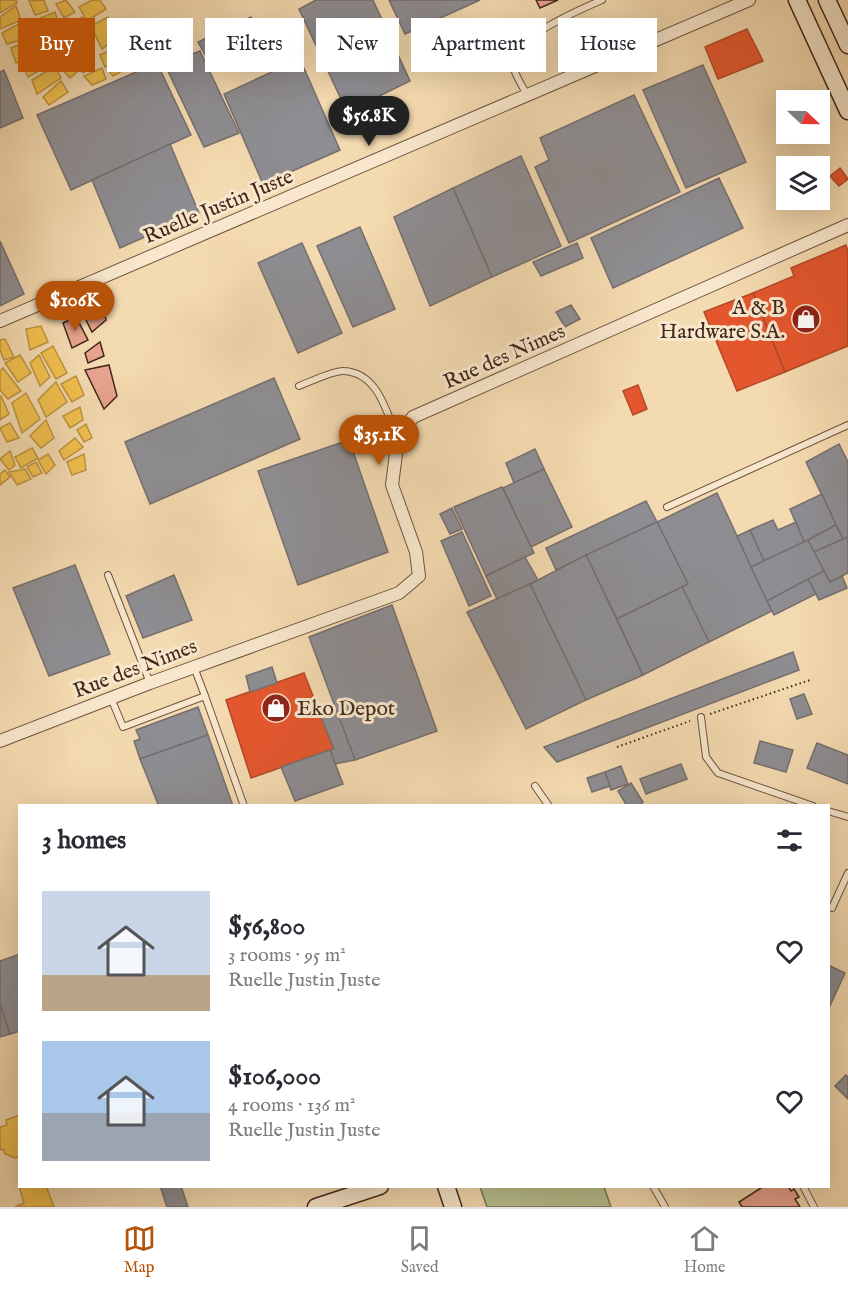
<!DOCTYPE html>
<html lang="en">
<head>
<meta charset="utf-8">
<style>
  :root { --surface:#fff; --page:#f2f2f3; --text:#2b2b33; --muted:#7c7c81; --line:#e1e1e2; --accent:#b45309 }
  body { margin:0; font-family:"IM FELL English",serif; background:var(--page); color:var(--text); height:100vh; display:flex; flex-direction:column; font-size:22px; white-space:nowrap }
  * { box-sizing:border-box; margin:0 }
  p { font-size:20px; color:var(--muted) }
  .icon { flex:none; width:33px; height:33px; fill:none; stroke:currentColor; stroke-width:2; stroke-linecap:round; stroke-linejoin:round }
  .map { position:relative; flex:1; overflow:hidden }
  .details { position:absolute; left:18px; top:804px; width:812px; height:384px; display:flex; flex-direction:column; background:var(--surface); border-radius:0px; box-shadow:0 6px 24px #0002 }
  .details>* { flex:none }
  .banner { position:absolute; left:18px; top:18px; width:813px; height:54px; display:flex; gap:12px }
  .needle { width:39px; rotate:112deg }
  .buttons { position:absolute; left:776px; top:90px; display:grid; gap:12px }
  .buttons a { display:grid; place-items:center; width:54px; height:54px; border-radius:0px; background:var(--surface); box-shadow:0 6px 24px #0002; font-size:30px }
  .price { position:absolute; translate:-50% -51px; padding:0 14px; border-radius:21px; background:var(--accent); color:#fff; font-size:20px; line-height:39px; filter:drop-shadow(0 2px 3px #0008) }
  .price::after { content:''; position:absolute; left:50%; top:36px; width:18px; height:14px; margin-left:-9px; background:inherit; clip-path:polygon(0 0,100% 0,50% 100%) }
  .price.active { background:#222; color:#fff }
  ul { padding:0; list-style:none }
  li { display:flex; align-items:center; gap:18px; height:150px; padding:0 24px }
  li span { display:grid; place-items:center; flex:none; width:168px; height:120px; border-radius:0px; color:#555 }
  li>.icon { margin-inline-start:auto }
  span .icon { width:72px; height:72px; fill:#fffc; stroke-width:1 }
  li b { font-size:26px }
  h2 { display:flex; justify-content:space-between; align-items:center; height:72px; padding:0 24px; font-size:26px }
  .pill { padding:0 21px; border-radius:0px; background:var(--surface); box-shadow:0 6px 24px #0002; font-size:21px; line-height:54px }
  .pill.active { background:var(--accent); color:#fff }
  .tab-bar { display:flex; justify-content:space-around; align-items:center; height:84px; border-top:2px solid var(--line); background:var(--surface); font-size:16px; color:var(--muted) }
  .tab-bar a { display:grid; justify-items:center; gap:3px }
  .tab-bar .active { color:var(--accent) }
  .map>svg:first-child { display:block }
</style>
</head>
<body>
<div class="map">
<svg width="848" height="1207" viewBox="0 0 848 1207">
  <rect width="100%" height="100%" fill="#f4dab0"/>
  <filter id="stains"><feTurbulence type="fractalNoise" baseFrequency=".00333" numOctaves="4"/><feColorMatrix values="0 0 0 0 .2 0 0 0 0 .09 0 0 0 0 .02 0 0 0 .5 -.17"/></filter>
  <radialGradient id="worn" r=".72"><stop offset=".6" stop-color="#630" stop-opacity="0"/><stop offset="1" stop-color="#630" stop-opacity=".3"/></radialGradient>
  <polygon fill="#b8c08e" stroke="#7c7455" stroke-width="1.5" points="480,1187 604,1187 611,1207 487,1207"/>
  <g fill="#f2c14e" stroke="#bd933f" stroke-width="1.5">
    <polygon points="0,0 16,0 17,3 0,13"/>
    <polygon points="44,0 48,11 35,15 29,1"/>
    <polygon points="66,0 75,12 64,18 56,4"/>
    <polygon points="92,0 100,0 106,9 87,21 79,7"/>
    <polygon points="16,6 21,20 0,29 0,17"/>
    <polygon points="55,12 60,29 37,39 33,21"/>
    <polygon points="82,17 91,39 76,48 65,27"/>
    <polygon points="108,17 119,35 102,49 91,26"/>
    <polygon points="24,21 31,37 7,44 2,33"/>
    <polygon points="57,33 60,41 46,51 42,41"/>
    <polygon points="132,37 140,55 130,59 123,41"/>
    <polygon points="68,39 73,50 58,59 52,50"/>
    <polygon points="28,41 36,54 16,63 11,48"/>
    <polygon points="79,49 92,67 83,73 72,55"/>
    <polygon points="114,49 119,61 105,67 100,55"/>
    <polygon points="39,57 44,68 28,77 22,64"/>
    <polygon points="70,58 78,71 70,78 60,67"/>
    <polygon points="124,63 126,69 113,76 109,71"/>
    <polygon points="55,66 61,78 37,94 32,80"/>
    <polygon points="102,68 106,79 92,85 84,76"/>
    <polygon points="61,81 68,92 49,105 43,97"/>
    <polygon points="41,326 48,342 30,350 26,329"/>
    <polygon points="5,339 14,357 4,360 0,350 0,340"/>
    <polygon points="53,346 67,373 56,379 41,353"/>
    <polygon points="20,355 31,373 18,382 5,363"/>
    <polygon points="39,355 50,377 40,386 30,363"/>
    <polygon points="3,368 21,391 8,399 0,390 0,371"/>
    <polygon points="76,376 84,395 72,402 61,384"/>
    <polygon points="56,382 67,402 46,417 38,400"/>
    <polygon points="26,393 40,419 22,433 12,403"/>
    <polygon points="1,396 9,414 0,420 0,397"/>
    <polygon points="80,407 83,420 70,428 63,416"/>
    <polygon points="46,420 54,438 41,448 30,436"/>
    <polygon points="10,423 19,438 7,442 0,428"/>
    <polygon points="86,424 92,438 84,442 77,430"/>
    <polygon points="75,438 83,447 64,460 59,451"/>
    <polygon points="32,448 38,458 21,468 15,457"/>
    <polygon points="10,451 15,465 9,470 0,459"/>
    <polygon points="48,454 55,465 46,474 38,460"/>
    <polygon points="84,454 86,470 72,475 67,462"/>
    <polygon points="36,462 42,473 33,477 27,467"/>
    <polygon points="25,469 31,479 17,485 9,472"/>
    <polygon points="5,470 10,477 0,485 0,474"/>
    <polygon points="20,1115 20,1157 15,1158 5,1154 3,1149 0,1150 0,1127 7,1125 6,1120"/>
    <polygon points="19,1186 46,1186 54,1207 15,1207 24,1203"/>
  </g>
  <g fill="#e4572e" stroke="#b34929" stroke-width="1.5">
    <polygon points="747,29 763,61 718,79 705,47"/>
    <polygon points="840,168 848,179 839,186 830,176"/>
    <polygon points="846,245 848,251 848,346 785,372 753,293 794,276 791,268"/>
    <polygon points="753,293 785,372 737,391 704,312"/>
    <polygon points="638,385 647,409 633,415 623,391"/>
    <polygon points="304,673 334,749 251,778 226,700"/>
  </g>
  <g fill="#8d8d92" stroke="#766e6f" stroke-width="1.5">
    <polygon points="316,0 373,0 410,81 347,112 299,9"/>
    <polygon points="389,0 480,0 405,34"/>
    <polygon points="251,17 259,34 207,58 198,42"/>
    <polygon points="200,51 239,133 204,147 165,65"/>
    <polygon points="300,59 340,150 263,184 224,94"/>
    <polygon points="157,63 191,135 71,190 37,115"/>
    <polygon points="703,65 746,162 686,188 643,90"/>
    <polygon points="4,70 23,118 0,128 0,72"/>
    <polygon points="634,95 680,192 569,243 535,167 549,160 540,138"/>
    <polygon points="170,144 199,213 120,248 92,180"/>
    <polygon points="521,156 561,246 492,277 453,188"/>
    <polygon points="719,178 743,228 613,288 591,238"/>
    <polygon points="453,188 492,277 430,306 394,217"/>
    <polygon points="360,227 395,309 353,327 317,246"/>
    <polygon points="0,241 24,294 0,306"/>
    <polygon points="302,243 342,333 298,353 258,263"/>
    <polygon points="577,243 583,258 541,276 533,262"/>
    <polygon points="571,305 580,319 565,327 556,312"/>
    <polygon points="274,378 300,439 150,504 125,442"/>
    <polygon points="349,440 388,552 298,585 258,471"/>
    <polygon points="839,444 848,462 848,537 843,539 806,462"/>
    <polygon points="535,449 544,469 514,483 506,463"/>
    <polygon points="544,469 572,527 531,547 503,488"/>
    <polygon points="502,487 534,553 486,576 454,507"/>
    <polygon points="717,493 772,611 709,642 682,587 688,584 657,522"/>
    <polygon points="822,494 836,525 804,542 790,509"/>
    <polygon points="646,501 657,522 556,570 546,548"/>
    <polygon points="452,508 462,529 450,534 440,514"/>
    <polygon points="773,520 778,530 796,522 804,542 764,561 750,530"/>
    <polygon points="657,522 688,584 617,619 586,555"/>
    <polygon points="836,525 843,539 814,552 808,540"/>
    <polygon points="750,530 764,561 751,567 737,536"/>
    <polygon points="462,532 491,596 469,606 441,541"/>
    <polygon points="848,537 848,573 830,582 814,552"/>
    <polygon points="808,540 824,571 767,601 751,567"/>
    <polygon points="586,555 643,675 586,700 530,584"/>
    <polygon points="525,557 538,580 497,599 486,576"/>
    <polygon points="75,565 110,654 49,676 13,588"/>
    <polygon points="824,571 830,582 842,576 847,588 819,600 808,579"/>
    <polygon points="174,575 192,620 143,638 126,596"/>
    <polygon points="808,579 816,594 774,615 767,601"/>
    <polygon points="530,584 586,700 526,729 467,612"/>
    <polygon points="682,587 709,642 643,675 617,619"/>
    <polygon points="392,605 437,731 355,760 309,637"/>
    <polygon points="793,652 799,670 557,762 544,747"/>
    <polygon points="272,667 277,683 250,692 246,676"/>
    <polygon points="804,694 812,714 797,719 790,699"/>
    <polygon points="198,707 208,735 140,759 134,741 140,739 136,730"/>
    <polygon points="337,712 355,760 335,764 330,750 334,749 321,717"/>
    <polygon points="208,735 233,806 154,806 158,804 140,759"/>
    <polygon points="760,741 793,750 786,772 754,763"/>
    <polygon points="817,743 848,755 848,784 807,768"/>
    <polygon points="330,750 343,784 295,801 281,767"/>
    <polygon points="681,764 687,779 646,794 640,779"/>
    <polygon points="621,766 628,784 611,790 605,772"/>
    <polygon points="605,772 610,786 592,792 587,778"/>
    <polygon points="631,783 643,802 638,806 627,806 618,791"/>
    <polygon points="20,954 20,1031 10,1034 0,1005 0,961"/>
    <polygon points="828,965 845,973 828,1010"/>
    <polygon points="0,1005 10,1034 0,1037"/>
    <polygon points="846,1075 848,1077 848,1099 835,1086"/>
    <polygon points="160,1186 181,1186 188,1207 167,1207"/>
  </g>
  <g fill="#e9a48f" stroke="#41271c" stroke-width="1.5">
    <polygon points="536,0 558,0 540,8"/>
    <polygon points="102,302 106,320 92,332 83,314"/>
    <polygon points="76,317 88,340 72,348 63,323"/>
    <polygon points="100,342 104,356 88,363 85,353"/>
    <polygon points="109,365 117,396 104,409 85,370"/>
    <polygon points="764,1186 788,1186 791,1191 794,1189 799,1197 795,1199 800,1207 742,1207 739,1202"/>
  </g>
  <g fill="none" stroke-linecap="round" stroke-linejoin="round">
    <g stroke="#6e5441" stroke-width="8">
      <g id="lane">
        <path d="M527 95C523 87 514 74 513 65 511 38 581 9 602 0"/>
        <path d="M299 386C310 382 334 370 344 371 378 373 386 411 397 437"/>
        <polyline points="667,507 848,425"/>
        <polyline points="108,575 150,683"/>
        <polyline points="194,667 205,696"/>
        <polyline points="111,698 123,727 205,696 244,806"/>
        <polyline points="701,717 706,757 718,773 813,806"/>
        <polyline points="535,786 549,806"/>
        <polyline points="828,811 848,817"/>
        <polyline points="832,908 848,873"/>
        <polyline points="653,1186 665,1207"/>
        <polyline points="803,1186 814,1207"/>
      </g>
    </g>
    <g stroke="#6e5441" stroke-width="14">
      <g id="street">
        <polyline points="0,321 749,0"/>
        <polyline points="0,741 150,683 399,593 419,576 416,552 392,485 398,438 413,417 848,225"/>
      </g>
    </g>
    <g stroke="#41271c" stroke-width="19">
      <g id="secondary">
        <polyline points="797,0 848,111"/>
        <polyline points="827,0 848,45"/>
        <polyline points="446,1186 453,1207"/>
        <polyline points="316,1207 380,1186"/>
      </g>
    </g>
    <g stroke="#41271c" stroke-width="2" stroke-dasharray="1.5 3" stroke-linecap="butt">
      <polyline points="710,714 810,680"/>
      <polyline points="617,747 690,721"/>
    </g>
    <use href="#lane" stroke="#f8e7cc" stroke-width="6"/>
    <use href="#street" stroke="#f8e7cc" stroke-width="12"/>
    <use href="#secondary" stroke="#f8e7cc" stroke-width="16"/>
  </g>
  <defs>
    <g id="shop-disc" transform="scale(1.5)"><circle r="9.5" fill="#8f2418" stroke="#f8e7cc"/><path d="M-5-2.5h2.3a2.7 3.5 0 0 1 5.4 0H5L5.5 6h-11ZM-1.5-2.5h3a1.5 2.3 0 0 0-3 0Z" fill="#fff"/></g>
  </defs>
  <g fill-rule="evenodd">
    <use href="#shop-disc" x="806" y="319"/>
    <use href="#shop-disc" x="276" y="708"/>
  </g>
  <g text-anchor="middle" stroke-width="6" stroke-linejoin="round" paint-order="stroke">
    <g font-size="21" fill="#41271c" stroke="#f8e7cc">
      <text transform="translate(218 206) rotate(-23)" y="7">Ruelle Justin Juste</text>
      <text transform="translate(504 356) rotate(-24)" y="7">Rue des Nimes</text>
      <text transform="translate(135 668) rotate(-21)" y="7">Rue des Nimes</text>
    </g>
    <g font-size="21" fill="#41271c" stroke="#f8e7cc" text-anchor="end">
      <text x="785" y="314">A &amp; B<tspan x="785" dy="24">Hardware S.A.</tspan></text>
      <text x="297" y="715" text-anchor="start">Eko Depot</text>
    </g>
  </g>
  <rect width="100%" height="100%" filter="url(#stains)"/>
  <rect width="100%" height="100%" fill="url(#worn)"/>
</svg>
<div class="buttons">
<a><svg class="needle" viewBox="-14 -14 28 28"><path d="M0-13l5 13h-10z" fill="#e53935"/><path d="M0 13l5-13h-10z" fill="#7c7c81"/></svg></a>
<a><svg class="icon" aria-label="layers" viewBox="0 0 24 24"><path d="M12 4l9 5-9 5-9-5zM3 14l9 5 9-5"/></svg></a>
</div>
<b class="price active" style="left:369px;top:147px">$56.8K</b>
<b class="price" style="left:75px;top:332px">$106K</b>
<b class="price" style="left:379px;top:466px">$35.1K</b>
<div class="banner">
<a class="pill active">Buy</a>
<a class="pill">Rent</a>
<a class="pill">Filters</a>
<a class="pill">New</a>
<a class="pill">Apartment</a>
<a class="pill">House</a>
</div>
<section class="details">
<h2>3 homes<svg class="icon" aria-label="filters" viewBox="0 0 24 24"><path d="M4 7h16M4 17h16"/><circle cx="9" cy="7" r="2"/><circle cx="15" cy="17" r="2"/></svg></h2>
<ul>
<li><span style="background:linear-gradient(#c9d6e8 70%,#b9a48a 0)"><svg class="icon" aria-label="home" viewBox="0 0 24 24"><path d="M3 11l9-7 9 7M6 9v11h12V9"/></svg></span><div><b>$56,800</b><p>3 rooms · 95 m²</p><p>Ruelle Justin Juste</p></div><svg class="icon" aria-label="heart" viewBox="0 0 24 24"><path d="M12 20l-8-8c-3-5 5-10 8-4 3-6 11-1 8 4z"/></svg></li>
<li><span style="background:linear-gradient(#a9c7e8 60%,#9aa5b1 0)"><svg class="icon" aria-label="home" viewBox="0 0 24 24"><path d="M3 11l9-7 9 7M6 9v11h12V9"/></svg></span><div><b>$106,000</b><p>4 rooms · 136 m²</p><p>Ruelle Justin Juste</p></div><svg class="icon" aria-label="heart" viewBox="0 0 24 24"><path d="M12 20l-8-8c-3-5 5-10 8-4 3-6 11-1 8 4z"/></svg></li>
</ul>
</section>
</div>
<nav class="tab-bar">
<a class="active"><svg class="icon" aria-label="map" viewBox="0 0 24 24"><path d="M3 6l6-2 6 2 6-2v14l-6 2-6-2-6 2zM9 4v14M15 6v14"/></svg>Map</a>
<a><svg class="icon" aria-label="saved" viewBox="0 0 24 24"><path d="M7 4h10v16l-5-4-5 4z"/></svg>Saved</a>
<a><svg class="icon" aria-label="home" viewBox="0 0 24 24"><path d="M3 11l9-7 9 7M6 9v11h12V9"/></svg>Home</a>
</nav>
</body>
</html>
